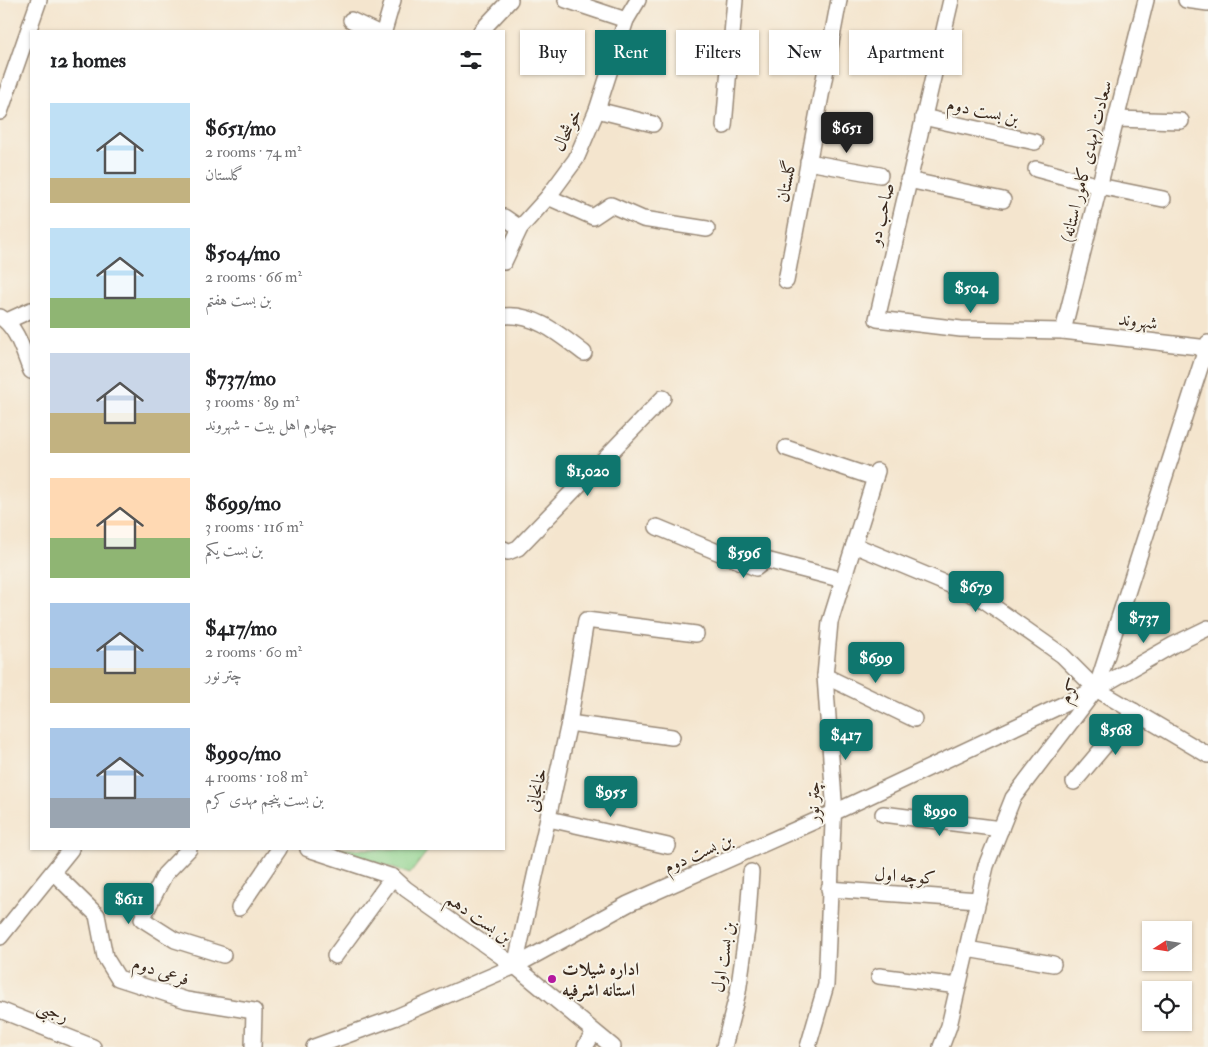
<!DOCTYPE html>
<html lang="en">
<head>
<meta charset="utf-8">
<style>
  :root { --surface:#fff; --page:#f2f2f2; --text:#202124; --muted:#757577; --accent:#0f766e }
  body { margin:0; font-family:"IM FELL Double Pica",Amiri,serif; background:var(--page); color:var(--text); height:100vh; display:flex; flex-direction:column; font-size:19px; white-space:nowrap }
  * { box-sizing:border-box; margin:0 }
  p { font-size:16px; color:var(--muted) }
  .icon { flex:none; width:28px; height:28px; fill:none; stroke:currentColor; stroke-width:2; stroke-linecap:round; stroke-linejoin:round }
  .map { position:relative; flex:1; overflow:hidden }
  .panel { position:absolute; left:30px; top:30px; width:475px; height:820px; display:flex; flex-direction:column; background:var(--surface); border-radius:0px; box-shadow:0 1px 4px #0004 }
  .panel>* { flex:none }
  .hud { position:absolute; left:520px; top:30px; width:475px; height:45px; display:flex; gap:10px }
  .needle { width:32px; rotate:258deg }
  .tools { position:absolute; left:1142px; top:921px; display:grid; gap:10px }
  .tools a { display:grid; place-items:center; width:50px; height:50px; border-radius:0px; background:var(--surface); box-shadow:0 1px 4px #0004; font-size:25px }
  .price { position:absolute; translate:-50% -42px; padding:0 11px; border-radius:5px; background:var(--accent); color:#fff; font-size:16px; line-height:32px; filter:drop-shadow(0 1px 2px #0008) }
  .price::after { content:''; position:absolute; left:50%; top:30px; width:15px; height:11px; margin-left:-8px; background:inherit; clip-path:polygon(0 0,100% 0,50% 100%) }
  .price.current { background:#222; color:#fff }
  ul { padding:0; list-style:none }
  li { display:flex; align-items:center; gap:15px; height:125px; padding:0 20px }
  li span { display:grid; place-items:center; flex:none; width:140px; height:100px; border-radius:0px; color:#555 }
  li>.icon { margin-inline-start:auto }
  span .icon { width:60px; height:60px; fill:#fffc; stroke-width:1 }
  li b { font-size:21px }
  h2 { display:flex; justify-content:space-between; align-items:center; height:60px; padding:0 20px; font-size:21px }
  .pill { padding:0 18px; border-radius:0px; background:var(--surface); box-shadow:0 1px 4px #0004; font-size:18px; line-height:45px }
  .pill.current { background:var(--accent); color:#fff }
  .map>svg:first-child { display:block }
</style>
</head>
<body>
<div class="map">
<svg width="1208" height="1047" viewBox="0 0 1208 1047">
  <rect width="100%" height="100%" fill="#f7f3e8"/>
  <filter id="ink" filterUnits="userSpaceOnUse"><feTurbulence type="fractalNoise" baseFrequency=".02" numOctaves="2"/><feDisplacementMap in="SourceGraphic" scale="10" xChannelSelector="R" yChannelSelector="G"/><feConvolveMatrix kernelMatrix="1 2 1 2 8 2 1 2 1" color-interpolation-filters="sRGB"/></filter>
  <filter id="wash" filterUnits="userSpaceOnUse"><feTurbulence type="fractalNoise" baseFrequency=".0096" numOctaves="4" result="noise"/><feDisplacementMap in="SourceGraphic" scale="20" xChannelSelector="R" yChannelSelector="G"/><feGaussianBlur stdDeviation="1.12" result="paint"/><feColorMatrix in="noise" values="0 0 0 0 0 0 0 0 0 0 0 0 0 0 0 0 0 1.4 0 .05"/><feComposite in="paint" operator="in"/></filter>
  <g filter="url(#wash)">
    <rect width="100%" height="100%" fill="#f4e5ce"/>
    <polygon fill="#8cd28c" stroke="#647e55" points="334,849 429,849 410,874"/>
  </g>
  <g filter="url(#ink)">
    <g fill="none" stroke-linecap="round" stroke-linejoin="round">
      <g stroke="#988876" stroke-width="18">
        <g id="minor">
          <polyline points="566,0 626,20"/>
          <polyline points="951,0 877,319 961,329 1063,331 1208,348"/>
          <polyline points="1186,0 1208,3"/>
          <polyline points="351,20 374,31"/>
          <polyline points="384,31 393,0"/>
          <polyline points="481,31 510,0"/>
          <polyline points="597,110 653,124"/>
          <polyline points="0,112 39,0"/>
          <polyline points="923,117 1035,142"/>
          <polyline points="1116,119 1181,121"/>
          <polyline points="724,126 735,0"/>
          <polyline points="808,162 880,175"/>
          <polyline points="1036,169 1099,186 1163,199"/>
          <polyline points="908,180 1003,200"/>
          <polyline points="548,197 593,217 611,205 643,219 707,229"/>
          <polyline points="504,217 520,228"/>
          <polyline points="504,262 520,228 548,197 576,159 597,110 626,20 638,0"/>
          <polyline points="786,281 839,0"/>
          <path d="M504 316C535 313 560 335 584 353"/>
          <path d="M0 317C17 326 24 354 31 371"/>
          <polyline points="7,321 31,310"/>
          <polyline points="1063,331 1146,0"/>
          <polyline points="786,448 875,478"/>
          <polyline points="657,527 756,568 766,560 843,580"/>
          <polyline points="854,545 981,598 1062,655 1096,689 1208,755"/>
          <polyline points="504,549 508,552 518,548 663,398"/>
          <polyline points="825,676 914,719"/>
          <polyline points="569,723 672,737"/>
          <polyline points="1074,782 1134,711"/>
          <polyline points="883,814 1001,829"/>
          <polyline points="549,819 668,846"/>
          <polyline points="189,849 165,874 142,919 175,940 223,955"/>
          <polyline points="308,849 393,877 406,889 515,966 613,1047"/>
          <polyline points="53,872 97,915 105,957 118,978 186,1000 254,1011 253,1047"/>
          <polyline points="829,889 978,900"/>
          <polyline points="239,908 279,849"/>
          <polyline points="0,937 71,849"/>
          <polyline points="967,949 1053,964"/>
          <polyline points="335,956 393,877"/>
          <polyline points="515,966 569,723 586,620 696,634"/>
          <polyline points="879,976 958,986"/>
          <polyline points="0,1010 93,1047"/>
          <polyline points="314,1047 394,1018 515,966 628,904 833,813 1096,689 1173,645 1208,628"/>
          <polyline points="585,1047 594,1032"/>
          <polyline points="724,1047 738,992 747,929 751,872"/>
          <polyline points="808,1047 826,985 834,800 825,676 830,622 877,471"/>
          <polyline points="941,1047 949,1026 986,866 1013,798 1096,689 1208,343"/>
        </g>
      </g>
      <use href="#minor" stroke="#fff" stroke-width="15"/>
    </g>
  </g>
  <circle fill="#b5179e" stroke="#f7f3e8" stroke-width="2" cx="552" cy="979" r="5"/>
  <g text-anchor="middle" stroke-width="4" stroke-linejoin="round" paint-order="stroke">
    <g font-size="18" fill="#3b2a1e" stroke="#f7f3e8">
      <text transform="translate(983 111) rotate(12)" y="6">بن بست دوم</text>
      <text transform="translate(567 130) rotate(-64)" y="6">خوشحال</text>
      <text transform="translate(1086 161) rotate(-76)" y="6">سعادت (مهدی کامور استانه)</text>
      <text transform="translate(786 181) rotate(-79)" y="6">گلستان</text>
      <text transform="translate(881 214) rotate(-77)" y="6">صاحب دو</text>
      <text transform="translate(1138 321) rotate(7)" y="6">شهروند</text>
      <text transform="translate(1070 691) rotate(-55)" y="6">کرم</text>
      <text transform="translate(536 790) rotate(-78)" y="6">خانجانی</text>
      <text transform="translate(813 802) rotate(-90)" y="6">چتر نور</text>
      <text transform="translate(698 853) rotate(-24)" y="6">بن بست دوم</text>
      <text transform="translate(905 876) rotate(4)" y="6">کوچه اول</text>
      <text transform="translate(479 918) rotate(35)" y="6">بن بست دهم</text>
      <text transform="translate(723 957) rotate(-81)" y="6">بن بست اول</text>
      <text transform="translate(161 971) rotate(18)" y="6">فرعی دوم</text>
      <text transform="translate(53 1011) rotate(22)" y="6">رجبی</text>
    </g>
    <g font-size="18" font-weight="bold" fill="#3b2a1e" stroke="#f7f3e8" text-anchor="start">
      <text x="562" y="975">اداره شیلات<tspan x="562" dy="21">استانه اشرفیه</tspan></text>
    </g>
  </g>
</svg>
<div class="tools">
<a><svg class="needle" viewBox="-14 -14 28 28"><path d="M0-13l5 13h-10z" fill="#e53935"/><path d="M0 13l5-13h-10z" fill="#757577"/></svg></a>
<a><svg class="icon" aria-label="locate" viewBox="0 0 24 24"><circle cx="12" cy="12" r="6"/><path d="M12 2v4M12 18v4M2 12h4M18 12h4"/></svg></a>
</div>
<b class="price current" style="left:847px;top:154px">$651</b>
<b class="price" style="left:971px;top:314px">$504</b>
<b class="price" style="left:588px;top:497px">$1,020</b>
<b class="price" style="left:744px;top:579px">$596</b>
<b class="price" style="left:976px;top:613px">$679</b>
<b class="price" style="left:1144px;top:644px">$737</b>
<b class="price" style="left:876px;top:684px">$699</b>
<b class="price" style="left:1116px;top:756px">$568</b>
<b class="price" style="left:846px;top:761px">$417</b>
<b class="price" style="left:611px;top:818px">$955</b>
<b class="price" style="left:940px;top:837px">$990</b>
<b class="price" style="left:129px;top:925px">$611</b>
<div class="hud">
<a class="pill">Buy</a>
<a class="pill current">Rent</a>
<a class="pill">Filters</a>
<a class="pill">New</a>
<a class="pill">Apartment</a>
</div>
<section class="panel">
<h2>12 homes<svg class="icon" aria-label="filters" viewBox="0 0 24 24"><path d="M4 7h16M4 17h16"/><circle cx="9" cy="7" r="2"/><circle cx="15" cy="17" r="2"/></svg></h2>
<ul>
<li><span style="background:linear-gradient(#bfe0f5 75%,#c2b280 0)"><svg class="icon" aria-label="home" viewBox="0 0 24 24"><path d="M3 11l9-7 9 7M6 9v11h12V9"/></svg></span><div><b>$651/mo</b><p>2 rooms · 74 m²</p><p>گلستان</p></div></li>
<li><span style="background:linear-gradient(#bfe0f5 70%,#8fb573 0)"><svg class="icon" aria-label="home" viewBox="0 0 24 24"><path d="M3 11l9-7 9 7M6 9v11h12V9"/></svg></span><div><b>$504/mo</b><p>2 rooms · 66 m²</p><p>بن بست هفتم</p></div></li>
<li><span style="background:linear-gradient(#c9d6e8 60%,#c2b280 0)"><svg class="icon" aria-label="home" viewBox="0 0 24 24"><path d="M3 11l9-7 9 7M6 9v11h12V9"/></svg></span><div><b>$737/mo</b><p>3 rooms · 89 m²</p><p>چهارم اهل بیت - شهروند</p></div></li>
<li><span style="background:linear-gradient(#ffd9b3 60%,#8fb573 0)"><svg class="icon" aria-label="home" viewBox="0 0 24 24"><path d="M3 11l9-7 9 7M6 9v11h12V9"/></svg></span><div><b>$699/mo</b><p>3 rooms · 116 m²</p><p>بن بست یکم</p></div></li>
<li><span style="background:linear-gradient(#a9c7e8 65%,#c2b280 0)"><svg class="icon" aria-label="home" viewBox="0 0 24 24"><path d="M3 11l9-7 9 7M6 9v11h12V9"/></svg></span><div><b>$417/mo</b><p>2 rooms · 60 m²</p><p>چتر نور</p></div></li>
<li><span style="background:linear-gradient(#a9c7e8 70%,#9aa5b1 0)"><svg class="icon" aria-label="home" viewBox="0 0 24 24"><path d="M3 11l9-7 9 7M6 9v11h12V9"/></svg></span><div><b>$990/mo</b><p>4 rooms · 108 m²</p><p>بن بست پنجم مهدی کرم</p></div></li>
</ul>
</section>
</div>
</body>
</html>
